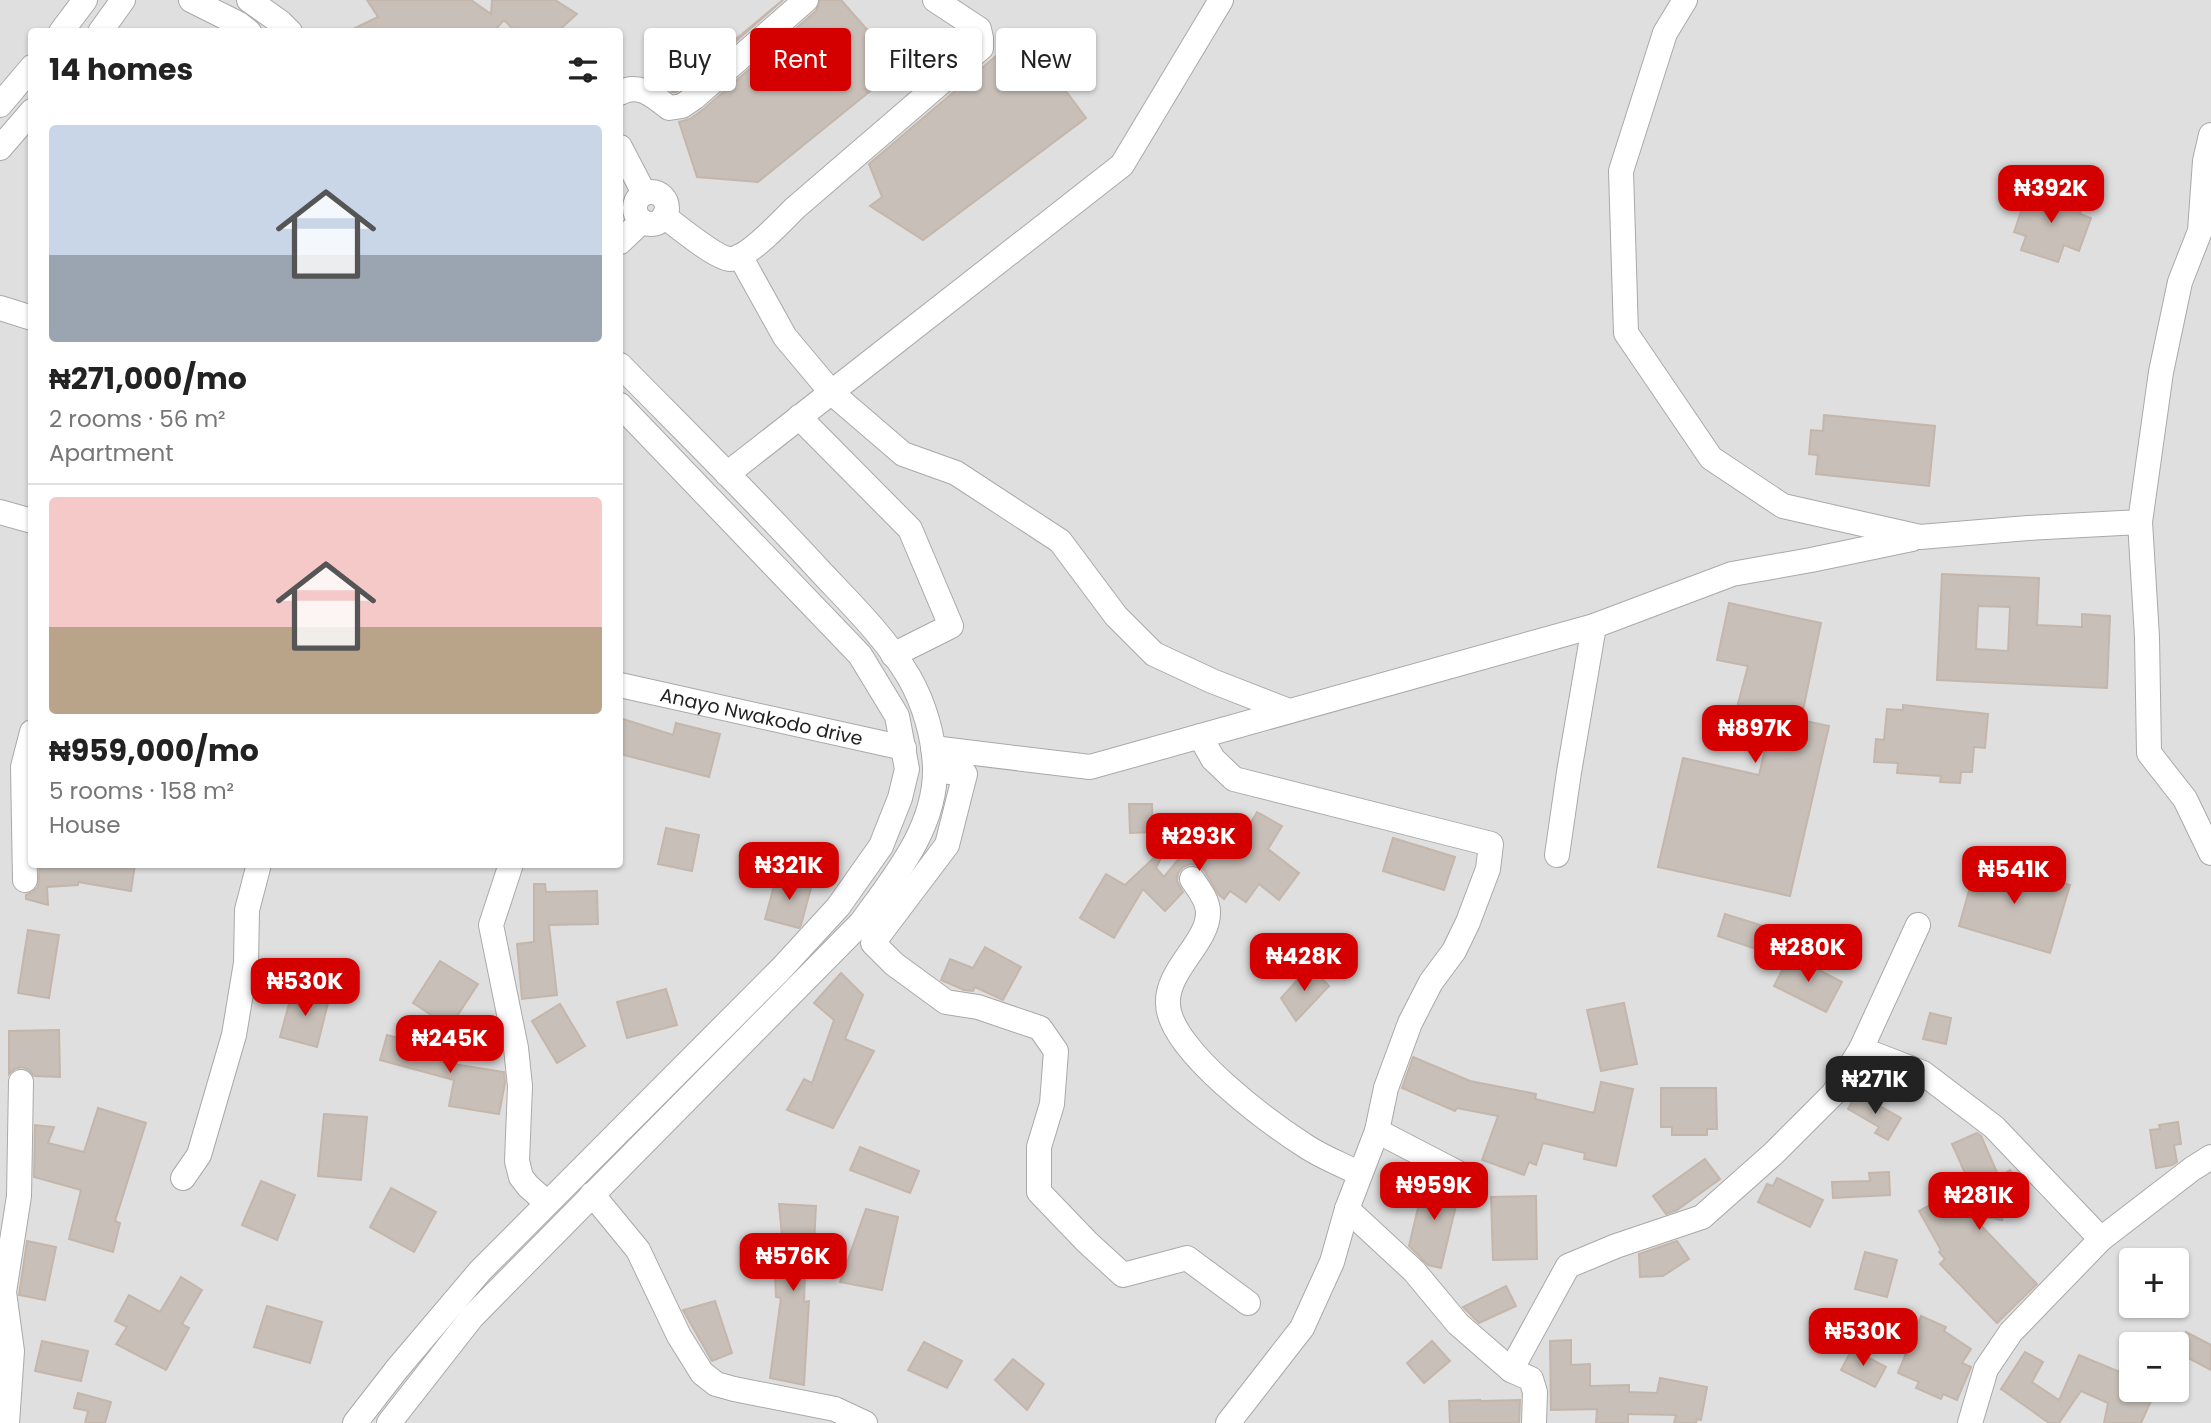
<!DOCTYPE html>
<html lang="en">
<head>
<meta charset="utf-8">
<style>
  :root { --surface:#fff; --page:#f2f2f2; --text:#222; --muted:#767676; --line:#e0e0e0; --accent:#d40000 }
  body { margin:0; font-family:Poppins,sans-serif; background:var(--page); color:var(--text); height:100vh; display:flex; flex-direction:column; font-size:26px; white-space:nowrap }
  * { box-sizing:border-box; margin:0 }
  p { font-size:23px; color:var(--muted) }
  .icon { flex:none; width:38px; height:38px; fill:none; stroke:currentColor; stroke-width:2; stroke-linecap:round; stroke-linejoin:round }
  .map { position:relative; flex:1; overflow:hidden }
  .drawer { position:absolute; left:28px; top:28px; width:595px; height:840px; display:flex; flex-direction:column; background:var(--surface); border-radius:7px; box-shadow:0 2px 5px #0004 }
  .drawer>* { flex:none }
  .guide { position:absolute; left:644px; top:28px; width:665px; height:63px; display:flex; gap:14px }
  .controls { position:absolute; left:2119px; top:1248px; display:grid; gap:14px }
  .controls a { display:grid; place-items:center; width:70px; height:70px; border-radius:7px; background:var(--surface); box-shadow:0 2px 5px #0004; font-size:35px }
  .price { position:absolute; translate:-50% -60px; padding:0 16px; border-radius:14px; background:var(--accent); color:#fff; font-size:23px; line-height:46px; filter:drop-shadow(0 2px 4px #0008) }
  .price::after { content:''; position:absolute; left:50%; top:42px; width:21px; height:16px; margin-left:-10px; background:inherit; clip-path:polygon(0 0,100% 0,50% 100%) }
  .price.selected { background:#222; color:#fff }
  ul { padding:0; list-style:none }
  li { display:grid; align-content:center; gap:14px; height:371px; padding:0 21px }
  li+li { border-top:2px solid var(--line) }
  li span { display:grid; place-items:center; height:217px; border-radius:7px; color:#555 }
  li>.icon { margin-inline-start:auto }
  span .icon { width:126px; height:126px; fill:#fffc; stroke-width:1 }
  li b { font-size:30px }
  h2 { display:flex; justify-content:space-between; align-items:center; height:84px; padding:0 21px; font-size:30px }
  .chip { padding:0 24px; border-radius:7px; background:var(--surface); box-shadow:0 2px 5px #0004; font-size:24px; line-height:63px }
  .chip.selected { background:var(--accent); color:#fff }
  .map>svg:first-child { display:block }
</style>
</head>
<body>
<div class="map">
<svg width="2211" height="1423" viewBox="0 0 2211 1423">
  <rect width="100%" height="100%" fill="#f2efe9"/>
  <path fill="#e0dfdf" fill-rule="evenodd" d="M0 0H2211V1423H0ZM32 32H620V864H32ZM2132 1260H2177V1306H2132ZM2132 1344H2177V1390H2132Z"/>
  <g fill="#c7bfb8" stroke="#c4b6ab" stroke-width="2" fill-rule="evenodd">
    <polygon points="367,0 471,0 491,14 492,0 555,0 577,14 557,32 516,32 504,20 493,32 347,32 378,17"/>
    <polygon points="783,0 686,85 676,92 672,92"/>
    <polygon points="820,0 841,0 900,67 758,182 697,177 679,122 690,119 705,108 816,11"/>
    <polygon points="1023,33 1086,118 923,240 870,206 882,197 869,164"/>
    <polygon points="2029,188 2082,207 2080,214 2091,218 2079,251 2064,245 2058,262 2021,250 2026,236 2014,232"/>
    <polygon points="1824,415 1935,426 1929,486 1816,474 1818,455 1809,454 1811,430 1823,431"/>
    <path d="M1942 574 2039 578 2037 625 2082 627V614L2110 616 2107 688 1937 680ZM1978 606 2010 607 2008 651 1976 649Z"/>
    <polygon points="1729,603 1821,623 1801,720 1829,726 1790,896 1658,867 1683,758 1759,775 1771,724 1735,715 1748,666 1717,660"/>
    <polygon points="1903,705 1988,714 1985,748 1974,747 1972,772 1961,772 1960,783 1940,782 1941,776 1897,773 1898,763 1874,762 1876,739 1884,740 1887,709 1903,710"/>
    <polygon points="620,718 673,735 676,723 720,734 709,777 620,754"/>
    <polygon points="1129,804 1152,804 1153,832 1130,833"/>
    <polygon points="1257,812 1282,826 1268,849 1299,873 1279,900 1259,884 1246,902 1230,891 1224,899 1219,895 1204,870 1198,865 1190,864 1183,867 1178,873 1177,881 1183,892 1165,911 1143,889 1114,938 1080,918 1106,874 1125,885 1159,853 1162,856 1156,868 1164,877 1212,818 1240,841"/>
    <polygon points="666,828 699,835 692,871 658,864"/>
    <polygon points="1393,838 1455,857 1444,890 1383,871"/>
    <polygon points="1978,859 2070,885 2050,953 1959,926"/>
    <polygon points="40,864 135,864 131,891 78,882 78,885 47,887 48,905 26,899 26,895 33,892 38,887"/>
    <polygon points="777,875 812,884 801,925 799,928 765,919"/>
    <polygon points="534,884 545,884 546,892 597,891 598,924 549,925 557,995 522,999 517,944 534,942"/>
    <polygon points="1725,914 1763,926 1756,949 1718,936"/>
    <polygon points="28,930 59,935 49,998 18,993"/>
    <polygon points="985,947 1021,967 1003,1000 975,987 973,991 964,990 941,980 950,959 973,968"/>
    <polygon points="1790,955 1842,982 1826,1012 1774,986"/>
    <polygon points="440,961 478,984 450,1027 413,1003"/>
    <polygon points="1310,966 1329,986 1296,1021 1281,998"/>
    <polygon points="841,973 863,995 845,1039 874,1051 833,1128 787,1110 804,1079 812,1083 834,1020 814,1003"/>
    <polygon points="293,989 329,999 317,1047 280,1037"/>
    <polygon points="666,989 677,1025 627,1038 617,1002"/>
    <polygon points="1624,1003 1637,1064 1601,1071 1587,1010"/>
    <polygon points="560,1004 585,1046 557,1063 532,1021"/>
    <polygon points="1930,1013 1951,1018 1946,1044 1923,1039"/>
    <polygon points="59,1030 60,1077 34,1076 29,1070 22,1067 14,1069 9,1074 9,1031"/>
    <polygon points="387,1035 444,1050 441,1062 504,1072 505,1083 499,1114 449,1106 454,1080 380,1060"/>
    <polygon points="1413,1057 1470,1081 1536,1094 1535,1099 1594,1113 1601,1082 1633,1089 1616,1166 1584,1159 1585,1153 1543,1143 1536,1165 1529,1162 1524,1175 1482,1160 1498,1116 1457,1108 1455,1111 1402,1088"/>
    <polygon points="1661,1088 1716,1088 1717,1129 1707,1129 1707,1135 1672,1135 1672,1127 1661,1127"/>
    <polygon points="1857,1093 1901,1118 1888,1140 1875,1133 1879,1127 1848,1109"/>
    <polygon points="98,1108 146,1123 115,1221 120,1223 113,1252 69,1239 81,1190 34,1177 35,1125 54,1127 48,1143 84,1152"/>
    <polygon points="324,1114 367,1117 361,1180 318,1176"/>
    <polygon points="2178,1122 2181,1144 2174,1145 2177,1162 2172,1165 2156,1168 2150,1130 2160,1129 2159,1125"/>
    <polygon points="1977,1133 1981,1136 1999,1177 2010,1170 2027,1194 2004,1211 2002,1220 1970,1214 2037,1284 1997,1323 1940,1264 1945,1259 1939,1252 1941,1250 1919,1211 1970,1184 1952,1144"/>
    <polygon points="860,1147 919,1171 910,1193 850,1170"/>
    <polygon points="1705,1159 1720,1179 1677,1210 1666,1214 1653,1196"/>
    <polygon points="1889,1172 1890,1195 1833,1198 1832,1182 1870,1181 1869,1173"/>
    <polygon points="1425,1178 1460,1189 1441,1268 1428,1265 1409,1246"/>
    <polygon points="1777,1178 1823,1200 1810,1227 1758,1202 1767,1184 1773,1186"/>
    <polygon points="261,1181 295,1195 277,1240 242,1225"/>
    <polygon points="391,1188 436,1212 414,1252 370,1227"/>
    <polygon points="1536,1196 1537,1259 1493,1260 1491,1197"/>
    <polygon points="779,1204 816,1206 814,1244 806,1244 804,1302 809,1301 804,1385 770,1378 781,1298 776,1297 774,1255 784,1257"/>
    <polygon points="866,1209 898,1217 882,1290 840,1282"/>
    <polygon points="27,1241 56,1247 45,1300 19,1295"/>
    <polygon points="1677,1241 1689,1259 1663,1276 1640,1277 1639,1254"/>
    <polygon points="1865,1252 1897,1260 1887,1297 1855,1289"/>
    <polygon points="181,1277 202,1290 182,1324 189,1328 166,1370 116,1344 127,1327 115,1321 129,1295 160,1312"/>
    <polygon points="1506,1286 1516,1306 1479,1323 1463,1307"/>
    <polygon points="715,1301 732,1353 712,1361 683,1310"/>
    <polygon points="267,1306 322,1322 310,1363 254,1347"/>
    <polygon points="1921,1316 1946,1327 1944,1331 1971,1349 1962,1363 1971,1367 1957,1400 1943,1394 1941,1399 1916,1388 1919,1382 1898,1373"/>
    <polygon points="2186,1332 2211,1345 2211,1370 2177,1352"/>
    <polygon points="1571,1340 1571,1365 1590,1364 1590,1386 1629,1385 1629,1392 1657,1393 1660,1378 1707,1387 1701,1420 1697,1419 1696,1423 1674,1423 1676,1415 1628,1414 1628,1423 1596,1423 1597,1409 1551,1410 1550,1341"/>
    <polygon points="42,1341 88,1351 81,1381 35,1371"/>
    <polygon points="1432,1341 1450,1361 1424,1383 1407,1363"/>
    <polygon points="924,1342 962,1361 947,1388 908,1370"/>
    <polygon points="1852,1349 1886,1367 1875,1387 1841,1370"/>
    <polygon points="2025,1352 2043,1362 2032,1382 2059,1400 2079,1355 2132,1377 2132,1390 2156,1390 2141,1423 2104,1423 2108,1403 2081,1391 2059,1423 2049,1423 2001,1389"/>
    <polygon points="1013,1359 1044,1384 1027,1410 995,1380"/>
    <polygon points="78,1393 111,1402 105,1423 85,1423 88,1411 74,1408"/>
    <polygon points="1480,1400 1480,1401 1520,1400 1519,1423 1450,1423 1449,1401"/>
  </g>
  <g fill="none" stroke-linecap="round" stroke-linejoin="round">
    <g stroke="#a9a9a9" stroke-width="26">
      <g id="minor">
        <polyline points="191,0 239,24 249,32"/>
        <polyline points="249,0 280,22 290,32"/>
        <polyline points="1685,0 1665,33 1621,171 1626,333 1711,458 1783,506 1920,537 2028,528 2140,522 2161,372 2180,282 2200,231 2205,161 2211,135"/>
        <polyline points="61,32 85,0"/>
        <polyline points="100,32 123,0"/>
        <path d="M620 93C638 82 654 96 669 108L682 106 695 97 806 0"/>
        <polyline points="0,105 32,67"/>
        <polyline points="620,147 644,193"/>
        <polyline points="0,148 32,111"/>
        <circle cx="651" cy="208" r="16"/>
        <path d="M664 216C677 226 716 258 730 259 747 259 783 220 795 208L981 48V38L979 29 935 0"/>
        <polyline points="620,242 642,221"/>
        <polyline points="740,256 785,337 832,393 903,454 956,473 1060,541 1116,616 1154,654 1212,681 1289,711"/>
        <polyline points="0,308 32,318"/>
        <polyline points="799,417 910,529 951,626 893,655"/>
        <polyline points="727,474 1122,165 1221,0"/>
        <polyline points="0,512 32,521"/>
        <polyline points="2140,522 2147,637 2149,753 2185,799 2211,853"/>
        <path id="s1" d="M620 685 904 748"/>
        <polyline points="1200,736 1213,759 1234,779 1491,844 1488,869 1468,922 1454,951 1431,982 1410,1023 1386,1088 1377,1131 1347,1209 1332,1262 1302,1328 1228,1423"/>
        <polyline points="933,748 1090,767 1594,626 1732,574 1811,560 1912,539"/>
        <polyline points="935,770 965,774 947,845 873,943 894,964 946,1002 978,1007 1040,1028 1056,1051 1052,1104 1039,1147 1039,1192 1087,1242 1123,1275 1187,1258 1248,1303"/>
        <polyline points="1557,855 1569,772 1594,626"/>
        <polyline points="511,864 491,925 516,1048 520,1086 517,1161 521,1177 528,1186 547,1203"/>
        <path d="M1192 879C1198 888 1208 900 1208 912 1209 942 1166 970 1168 1004 1169 1050 1271 1124 1307 1147 1324 1158 1343 1165 1360 1174"/>
        <polyline points="25,880 23,767 32,732"/>
        <polyline points="1861,1049 1923,1073 1994,1127 2101,1239"/>
        <polyline points="1377,1131 1460,1174"/>
        <polyline points="183,1178 199,1155 234,1035 246,963 247,910 259,864"/>
        <polyline points="592,1194 638,1250 679,1336 702,1373 716,1384 734,1389 835,1409 865,1423"/>
        <polyline points="1347,1209 1414,1271 1458,1324 1511,1370 1531,1379 1535,1392 1534,1423"/>
        <polyline points="1511,1370 1568,1266 1616,1246 1702,1217 1773,1154 1833,1094 1861,1049 1918,925"/>
        <polyline points="7,1423 12,1351 4,1292 19,1196 21,1082"/>
        <polyline points="355,1423 397,1369 480,1271 781,969 838,907 881,846 900,798 907,769 897,716 860,655 620,405"/>
        <path d="M389 1423 472 1317 861 923C894 877 936 828 935 768 934 737 924 703 909 677 885 637 851 604 820 571 755 500 687 433 620 365"/>
        <polyline points="1970,1423 1986,1369 2011,1332 2101,1239 2192,1169 2211,1157"/>
      </g>
    </g>
    <use href="#minor" stroke="#fff" stroke-width="24"/>
  </g>
  <g text-anchor="middle" stroke-width="5" stroke-linejoin="round" paint-order="stroke">
    <g font-size="19" fill="#222" stroke="#fff">
      <text dy="7" stroke="none"><textPath href="#s1" startOffset="145">Anayo Nwakodo drive</textPath></text>
    </g>
  </g>
</svg>
<div class="controls">
<a>+</a>
<a>−</a>
</div>
<b class="price" style="left:2051px;top:225px">₦392K</b>
<b class="price" style="left:1755px;top:765px">₦897K</b>
<b class="price" style="left:1199px;top:873px">₦293K</b>
<b class="price" style="left:789px;top:902px">₦321K</b>
<b class="price" style="left:2014px;top:906px">₦541K</b>
<b class="price" style="left:1808px;top:984px">₦280K</b>
<b class="price" style="left:1304px;top:993px">₦428K</b>
<b class="price" style="left:305px;top:1018px">₦530K</b>
<b class="price" style="left:450px;top:1075px">₦245K</b>
<b class="price selected" style="left:1875px;top:1116px">₦271K</b>
<b class="price" style="left:1434px;top:1222px">₦959K</b>
<b class="price" style="left:1979px;top:1232px">₦281K</b>
<b class="price" style="left:793px;top:1293px">₦576K</b>
<b class="price" style="left:1863px;top:1368px">₦530K</b>
<div class="guide">
<a class="chip">Buy</a>
<a class="chip selected">Rent</a>
<a class="chip">Filters</a>
<a class="chip">New</a>
</div>
<section class="drawer">
<h2>14 homes<svg class="icon" aria-label="filters" viewBox="0 0 24 24"><path d="M4 7h16M4 17h16"/><circle cx="9" cy="7" r="2"/><circle cx="15" cy="17" r="2"/></svg></h2>
<ul>
<li><span style="background:linear-gradient(#c9d6e8 60%,#9aa5b1 0)"><svg class="icon" aria-label="home" viewBox="0 0 24 24"><path d="M3 11l9-7 9 7M6 9v11h12V9"/></svg></span><div><b>₦271,000/mo</b><p>2 rooms · 56 m²</p><p>Apartment</p></div></li>
<li><span style="background:linear-gradient(#f6c9c9 60%,#b9a48a 0)"><svg class="icon" aria-label="home" viewBox="0 0 24 24"><path d="M3 11l9-7 9 7M6 9v11h12V9"/></svg></span><div><b>₦959,000/mo</b><p>5 rooms · 158 m²</p><p>House</p></div></li>
</ul>
</section>
</div>
</body>
</html>
